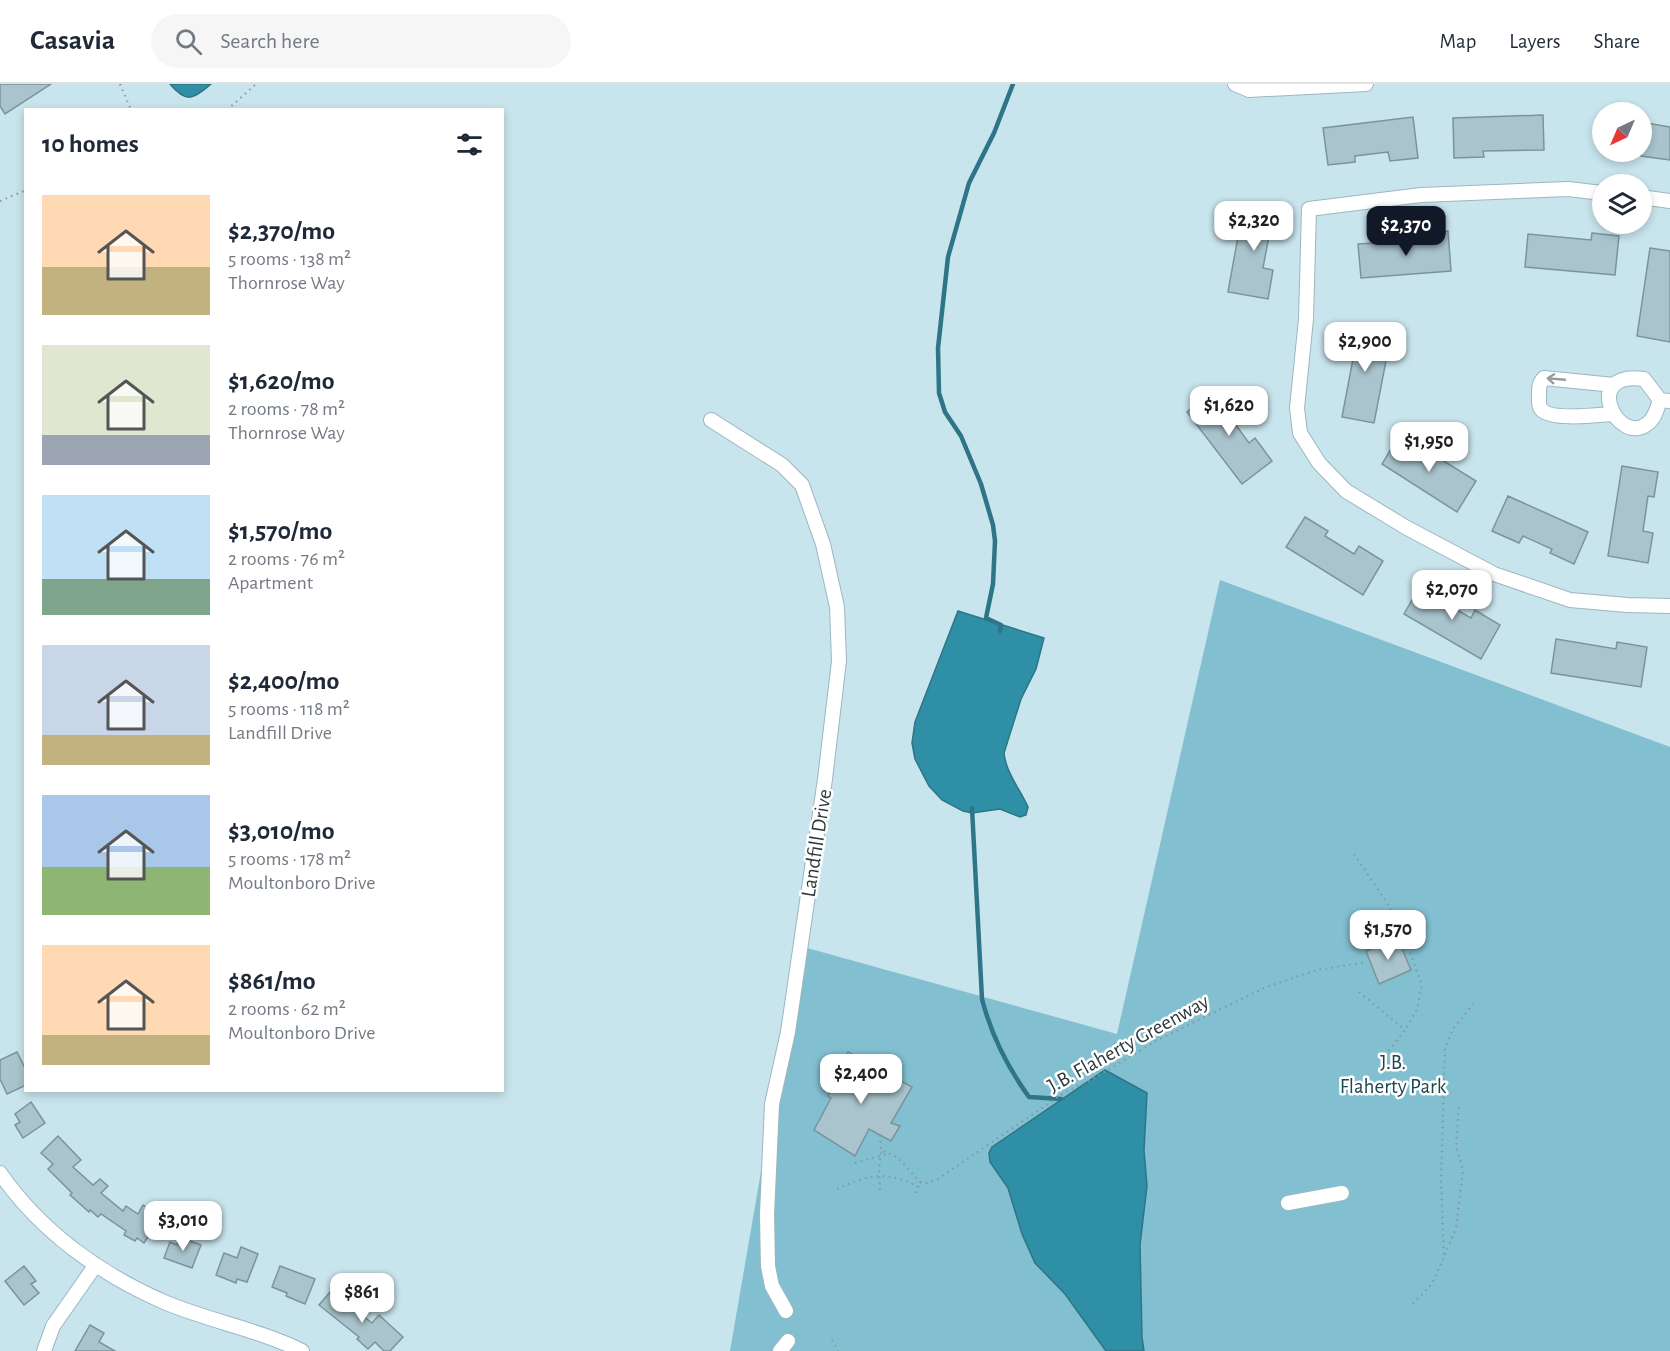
<!DOCTYPE html>
<html lang="en">
<head>
<meta charset="utf-8">
<style>
  :root { --surface:#fff; --page:#f6f6f7; --text:#1f2937; --muted:#747a83; --line:#e0e1e3; --accent:#111827 }
  body { margin:0; font-family:"Alegreya Sans",sans-serif; background:var(--page); color:var(--text); height:100vh; display:flex; flex-direction:column; font-size:22px; white-space:nowrap }
  * { box-sizing:border-box; margin:0 }
  p { font-size:20px; color:var(--muted) }
  .icon { flex:none; width:33px; height:33px; fill:none; stroke:currentColor; stroke-width:2; stroke-linecap:round; stroke-linejoin:round }
  .map { position:relative; flex:1; overflow:hidden }
  .details { position:absolute; left:24px; top:24px; width:480px; height:984px; display:flex; flex-direction:column; background:var(--surface); border-radius:0px; box-shadow:0 3px 9px #0003 }
  .details>* { flex:none }
  .needle { width:39px; rotate:224deg }
  .fabs { position:absolute; left:1592px; top:18px; display:grid; gap:12px }
  .fabs a { display:grid; place-items:center; width:60px; height:60px; border-radius:50%; background:var(--surface); box-shadow:0 3px 9px #0003; font-size:30px }
  .price { position:absolute; translate:-50% -51px; padding:0 14px; border-radius:12px; background:#fff; color:#222; font-size:20px; line-height:39px; filter:drop-shadow(0 2px 3px #0008) }
  .price::after { content:''; position:absolute; left:50%; top:36px; width:18px; height:14px; margin-left:-9px; background:inherit; clip-path:polygon(0 0,100% 0,50% 100%) }
  .price.selected { background:var(--accent); color:#fff }
  ul { padding:0; list-style:none }
  li { display:flex; align-items:center; gap:18px; height:150px; padding:0 18px }
  li span { display:grid; place-items:center; flex:none; width:168px; height:120px; border-radius:0px; color:#555 }
  li>.icon { margin-inline-start:auto }
  span .icon { width:72px; height:72px; fill:#fffc; stroke-width:1 }
  li b { font-size:26px }
  h2 { display:flex; justify-content:space-between; align-items:center; height:72px; padding:0 18px; font-size:26px }
  header { display:flex; align-items:center; gap:36px; box-sizing:border-box; height:84px; padding:0 30px; background:var(--surface); border-bottom:2px solid var(--line) }
  header strong { font-size:28px }
  nav { display:flex; gap:33px; margin-inline-start:auto; font-size:21px }
  .search { width:420px; height:54px; background:var(--page); display:flex; align-items:center; gap:15px; box-sizing:border-box; padding:0 21px; border-radius:33px; color:var(--muted); font-size:22px }
  .map>svg:first-child { display:block }
</style>
</head>
<body>
<header>
<strong>Casavia</strong>
<div class="search"><svg class="icon" aria-label="search" viewBox="0 0 24 24"><circle cx="10" cy="10" r="6"/><path d="M15 15l6 6"/></svg>Search here</div>
<nav><a>Map</a><a>Layers</a><a>Share</a></nav>
</header>
<div class="map">
<svg width="1670" height="1267" viewBox="0 0 1670 1267">
  <rect width="100%" height="100%" fill="#c8e4ec"/>
  <polygon fill="#82bfd0" points="1220,496 1670,663 1670,1267 730,1267 800,862 1117,950"/>
  <g fill="#2e8fa7" stroke="#2e7587" stroke-width="1.5">
    <path d="M170 0H211C193 16 186 19 170 0Z"/>
    <path d="M958 527 1044 554 1036 585 1021 615 1004 669C1006 689 1020 705 1028 723L1026 731 1020 733 1000 725 972 729 963 727 942 716 929 702 915 675 912 659 915 638Z"/>
    <polygon points="1105,986 1147,1009 1144,1066 1147,1102 1140,1161 1142,1253 1144,1267 1106,1267 1065,1210 1035,1179 1022,1150 1008,1104 990,1078 989,1069 992,1063"/>
  </g>
  <g fill="none" stroke-linecap="round" stroke-linejoin="round">
    <g stroke="#2e7587" stroke-width="4.5">
      <polyline points="1000,547 1001,541 986,534 993,500 995,457 993,441 981,400 961,352 945,328 939,309 938,264 948,173 969,99 994,49 1013,0"/>
      <path d="M972 724 982 915C991 950 1008 984 1029 1013L1061 1015"/>
    </g>
  </g>
  <g fill="#a9c4cc" stroke="#7a949c" stroke-width="1.5">
    <polygon points="0,0 51,0 5,30 0,22"/>
    <polygon points="1543,31 1544,66 1483,67 1484,73 1454,74 1453,34"/>
    <polygon points="1413,33 1418,74 1390,77 1388,68 1355,72 1355,78 1328,81 1323,44"/>
    <polygon points="1641,38 1670,43 1670,76 1641,72"/>
    <polygon points="1244,119 1280,126 1275,153 1269,152 1263,184 1273,186 1268,215 1228,208"/>
    <polygon points="1448,147 1451,187 1361,194 1358,160 1422,156 1421,149"/>
    <polygon points="1592,149 1619,152 1615,191 1525,183 1528,150 1591,156"/>
    <polygon points="1650,164 1670,167 1670,258 1637,252"/>
    <polygon points="1351,243 1391,251 1374,339 1342,333 1353,275 1345,273"/>
    <polygon points="1217,304 1236,328 1230,333 1249,359 1255,354 1272,377 1242,400 1187,328"/>
    <polygon points="1400,350 1476,397 1457,428 1382,380"/>
    <polygon points="1622,382 1658,388 1654,413 1648,412 1643,447 1653,449 1648,479 1608,472"/>
    <polygon points="1508,412 1588,448 1574,480 1550,469 1552,465 1523,452 1519,459 1492,447"/>
    <polygon points="1305,433 1328,447 1325,452 1354,470 1359,462 1383,477 1363,511 1286,463"/>
    <polygon points="1423,497 1445,510 1441,517 1471,534 1475,526 1500,541 1481,575 1404,530"/>
    <polygon points="1556,555 1616,565 1617,558 1647,563 1641,603 1551,589"/>
    <polygon points="1398,855 1411,886 1379,900 1366,867"/>
    <polygon points="17,968 26,986 26,1001 7,1010 0,995 0,976"/>
    <polygon points="848,968 912,1003 891,1039 900,1042 891,1057 869,1045 855,1072 814,1046 831,1014 828,1012"/>
    <polygon points="31,1018 45,1039 23,1054 15,1041 20,1038 15,1030"/>
    <polygon points="58,1052 81,1076 73,1083 93,1101 100,1095 108,1102 101,1109 123,1127 126,1122 138,1130 143,1121 161,1133 144,1159 137,1154 135,1157 124,1151 126,1147 101,1130 98,1133 90,1126 89,1128 70,1111 72,1109 48,1085 53,1080 41,1069"/>
    <polygon points="179,1153 201,1161 192,1184 164,1174 170,1158 177,1161"/>
    <polygon points="241,1163 258,1170 247,1198 237,1195 236,1199 216,1191 224,1169 237,1174"/>
    <polygon points="24,1182 36,1197 31,1200 39,1209 24,1221 5,1197"/>
    <polygon points="280,1182 315,1195 305,1220 286,1212 287,1209 272,1203"/>
    <polygon points="331,1207 372,1239 379,1231 403,1253 390,1267 384,1267 375,1258 368,1265 357,1255 359,1253 319,1221"/>
    <polygon points="90,1241 104,1249 99,1258 115,1267 75,1267"/>
  </g>
  <g fill="none" stroke-linecap="round" stroke-linejoin="round">
    <g stroke="#9cb7bf" stroke-width="16">
      <g id="minor">
        <polyline points="1235,0 1249,6 1366,0"/>
        <polyline points="1602,109 1568,105 1421,111 1309,125 1306,235 1297,324 1300,349 1319,379 1346,407 1407,444 1494,490 1570,516 1627,521 1670,522"/>
        <polyline points="1641,113 1670,117"/>
        <path d="M1660 316C1657 324 1655 335 1647 340 1618 363 1580 286 1644 295L1660 316 1670 317"/>
        <path d="M1612 330C1598 331 1550 337 1541 325 1538 321 1539 316 1539 311 1539 304 1539 299 1544 294L1614 301"/>
        <polyline points="711,336 782,381 802,401 823,460 837,523 839,577 825,695 788,948 772,1020 767,1130 768,1182 772,1202 786,1227"/>
        <path d="M0 1089C40 1147 100 1190 164 1218 209 1237 257 1245 302 1267"/>
        <polyline points="1288,1119 1342,1109"/>
        <polyline points="44,1267 53,1242 95,1182"/>
        <polyline points="780,1267 788,1257"/>
      </g>
    </g>
    <g stroke="#82969b" stroke-width="2" stroke-dasharray="1.5 4.5" stroke-linecap="butt">
      <polyline points="120,0 131,26"/>
      <polyline points="227,26 256,0"/>
      <polyline points="0,117 26,106"/>
      <polyline points="1354,770 1387,819 1408,863 1422,901 1417,925 1405,946 1380,978"/>
      <polyline points="1359,908 1405,946"/>
      <polyline points="880,1051 881,1066 897,1073 920,1098"/>
      <polyline points="855,1079 887,1070"/>
      <polyline points="920,1098 926,1099 938,1095 1067,1007 1091,996 1156,957 1266,903 1317,886 1367,878"/>
      <path d="M837 1105C867 1091 887 1086 918 1103"/>
      <polyline points="880,1106 879,1085 881,1067"/>
      <polyline points="916,1109 920,1098"/>
      <polyline points="1445,1171 1456,1144 1463,1086 1456,1063 1459,1019"/>
      <polyline points="1413,1220 1431,1201 1444,1174 1441,1096 1445,965 1453,945 1473,920"/>
      <polyline points="832,1256 838,1267"/>
    </g>
    <use href="#minor" stroke="#fff" stroke-width="14"/>
  </g>
  <defs><path id="oneway-shaft" d="M-6 0H5M1.5-3L5.5 0L1.5 3" fill="none" stroke-width="1.6" stroke-linecap="round" stroke-linejoin="round" transform="scale(1.5)"/></defs>
  <use stroke="#969c9e" href="#oneway-shaft" transform="translate(1556 295) rotate(-175)"/>
  <g text-anchor="middle" stroke-width="5" stroke-linejoin="round" paint-order="stroke">
    <g font-size="21" fill="#2e393c" stroke="#fff">
      <text transform="translate(816 759) rotate(-81)" y="7">Landfill Drive</text>
      <text transform="translate(1128 959) rotate(-29)" y="7">J.B. Flaherty Greenway</text>
    </g>
    <g font-size="21" fill="#1d4651" stroke="#fff">
      <text x="1393" y="985">J.B.<tspan x="1393" dy="24">Flaherty Park</tspan></text>
    </g>
  </g>
</svg>
<div class="fabs">
<a><svg class="needle" viewBox="-14 -14 28 28"><path d="M0-13l5 13h-10z" fill="#e53935"/><path d="M0 13l5-13h-10z" fill="#747a83"/></svg></a>
<a><svg class="icon" aria-label="layers" viewBox="0 0 24 24"><path d="M12 4l9 5-9 5-9-5zM3 14l9 5 9-5"/></svg></a>
</div>
<b class="price" style="left:1254px;top:168px">$2,320</b>
<b class="price selected" style="left:1406px;top:173px">$2,370</b>
<b class="price" style="left:1365px;top:289px">$2,900</b>
<b class="price" style="left:1229px;top:353px">$1,620</b>
<b class="price" style="left:1429px;top:389px">$1,950</b>
<b class="price" style="left:1452px;top:537px">$2,070</b>
<b class="price" style="left:1388px;top:877px">$1,570</b>
<b class="price" style="left:861px;top:1021px">$2,400</b>
<b class="price" style="left:183px;top:1168px">$3,010</b>
<b class="price" style="left:362px;top:1240px">$861</b>
<section class="details">
<h2>10 homes<svg class="icon" aria-label="filters" viewBox="0 0 24 24"><path d="M4 7h16M4 17h16"/><circle cx="9" cy="7" r="2"/><circle cx="15" cy="17" r="2"/></svg></h2>
<ul>
<li><span style="background:linear-gradient(#ffd9b3 60%,#c2b280 0)"><svg class="icon" aria-label="home" viewBox="0 0 24 24"><path d="M3 11l9-7 9 7M6 9v11h12V9"/></svg></span><div><b>$2,370/mo</b><p>5 rooms · 138 m²</p><p>Thornrose Way</p></div></li>
<li><span style="background:linear-gradient(#dfe7d0 75%,#9aa5b1 0)"><svg class="icon" aria-label="home" viewBox="0 0 24 24"><path d="M3 11l9-7 9 7M6 9v11h12V9"/></svg></span><div><b>$1,620/mo</b><p>2 rooms · 78 m²</p><p>Thornrose Way</p></div></li>
<li><span style="background:linear-gradient(#bfe0f5 70%,#7fa58c 0)"><svg class="icon" aria-label="home" viewBox="0 0 24 24"><path d="M3 11l9-7 9 7M6 9v11h12V9"/></svg></span><div><b>$1,570/mo</b><p>2 rooms · 76 m²</p><p>Apartment</p></div></li>
<li><span style="background:linear-gradient(#c9d6e8 75%,#c2b280 0)"><svg class="icon" aria-label="home" viewBox="0 0 24 24"><path d="M3 11l9-7 9 7M6 9v11h12V9"/></svg></span><div><b>$2,400/mo</b><p>5 rooms · 118 m²</p><p>Landfill Drive</p></div></li>
<li><span style="background:linear-gradient(#a9c7e8 60%,#8fb573 0)"><svg class="icon" aria-label="home" viewBox="0 0 24 24"><path d="M3 11l9-7 9 7M6 9v11h12V9"/></svg></span><div><b>$3,010/mo</b><p>5 rooms · 178 m²</p><p>Moultonboro Drive</p></div></li>
<li><span style="background:linear-gradient(#ffd9b3 75%,#c2b280 0)"><svg class="icon" aria-label="home" viewBox="0 0 24 24"><path d="M3 11l9-7 9 7M6 9v11h12V9"/></svg></span><div><b>$861/mo</b><p>2 rooms · 62 m²</p><p>Moultonboro Drive</p></div></li>
</ul>
</section>
</div>
</body>
</html>
